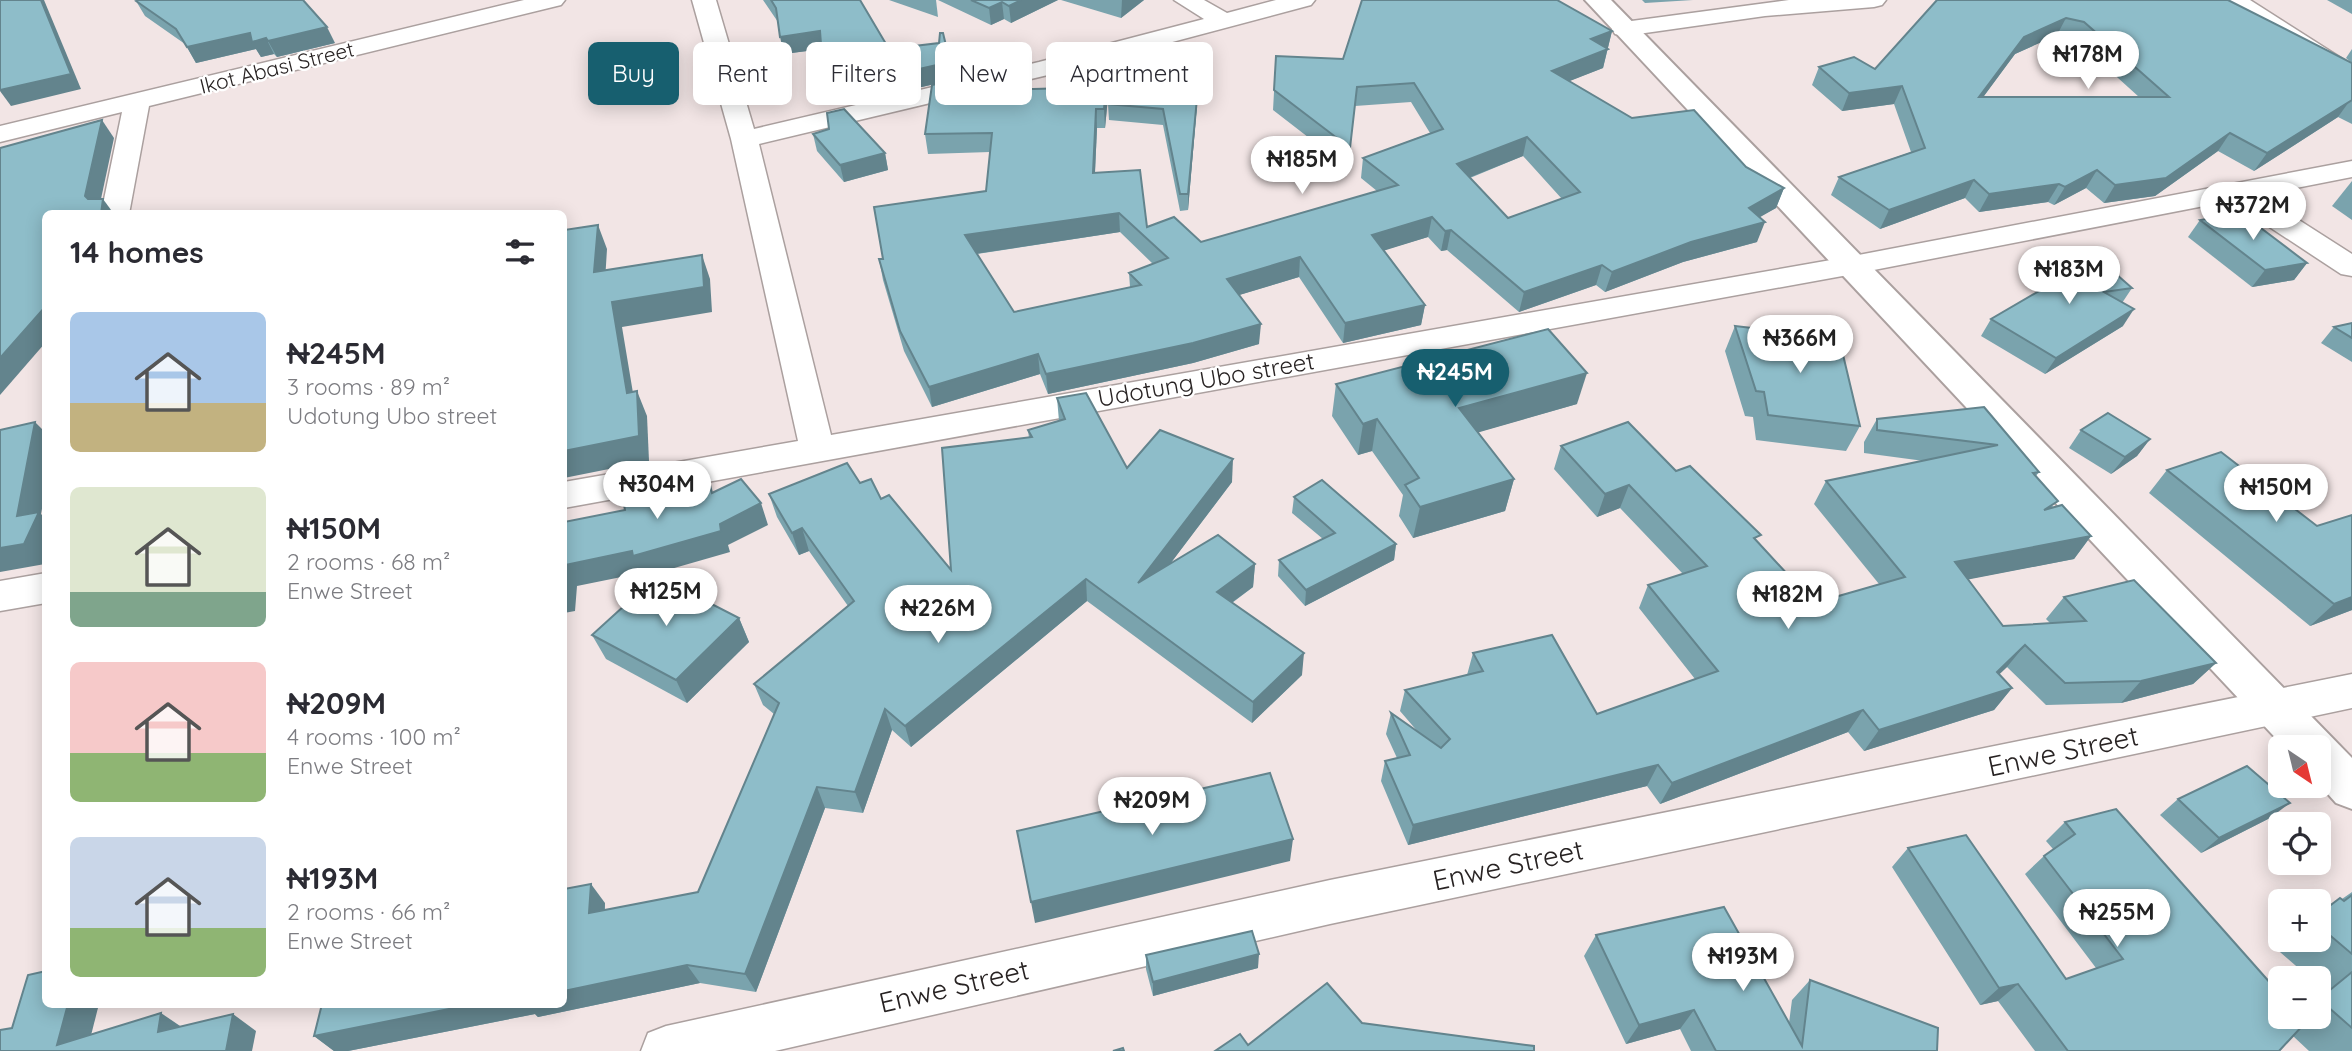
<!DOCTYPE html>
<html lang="en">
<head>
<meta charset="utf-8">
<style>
  :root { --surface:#fff; --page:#f7f7f7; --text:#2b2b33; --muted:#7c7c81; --accent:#175f6f }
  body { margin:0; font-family:Quicksand,sans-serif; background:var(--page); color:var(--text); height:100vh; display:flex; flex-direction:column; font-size:26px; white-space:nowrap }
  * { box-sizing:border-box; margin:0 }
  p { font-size:23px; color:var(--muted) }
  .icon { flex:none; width:38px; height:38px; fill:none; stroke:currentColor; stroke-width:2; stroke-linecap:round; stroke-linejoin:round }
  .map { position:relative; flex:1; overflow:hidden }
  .details { position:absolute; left:42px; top:210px; width:525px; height:798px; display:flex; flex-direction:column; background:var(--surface); border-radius:10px; box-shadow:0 4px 18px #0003 }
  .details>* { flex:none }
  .banner { position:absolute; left:588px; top:42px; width:665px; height:63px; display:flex; gap:14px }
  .needle { width:46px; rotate:145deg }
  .tools { position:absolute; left:2268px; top:735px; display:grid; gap:14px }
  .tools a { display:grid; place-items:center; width:63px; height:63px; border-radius:10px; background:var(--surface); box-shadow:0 4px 18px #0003; font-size:35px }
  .price { position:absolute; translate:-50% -60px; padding:0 16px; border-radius:24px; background:#fff; color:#222; font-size:23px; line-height:46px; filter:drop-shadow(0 2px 4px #0008) }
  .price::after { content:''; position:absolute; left:50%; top:42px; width:21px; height:16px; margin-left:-10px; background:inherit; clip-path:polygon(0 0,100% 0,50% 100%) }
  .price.selected { background:var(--accent); color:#fff }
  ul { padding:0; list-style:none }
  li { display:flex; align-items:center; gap:21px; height:175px; padding:0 28px }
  li span { display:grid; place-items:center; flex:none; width:196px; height:140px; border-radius:10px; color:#555 }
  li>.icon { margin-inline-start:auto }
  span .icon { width:84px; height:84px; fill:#fffc; stroke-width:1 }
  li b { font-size:30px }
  h2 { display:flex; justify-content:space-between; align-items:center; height:84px; padding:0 28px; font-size:30px }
  .chip { padding:0 24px; border-radius:10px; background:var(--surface); box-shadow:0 4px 18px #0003; font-size:24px; line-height:63px }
  .chip.selected { background:var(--accent); color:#fff }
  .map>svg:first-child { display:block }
</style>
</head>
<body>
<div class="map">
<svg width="2352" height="1051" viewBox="0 0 2352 1051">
  <rect width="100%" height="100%" fill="#f2e5e5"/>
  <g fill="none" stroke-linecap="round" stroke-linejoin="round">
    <g stroke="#aba09f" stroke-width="3">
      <g id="minor">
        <polygon points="524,0 565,0 561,5 149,106 129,214 101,214 122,112 0,142 0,126"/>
        <polygon points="692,0 716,0 754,129 1039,62 1204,19 1174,0 1204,0 1227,13 1276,0 1315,0 1311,5 1052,74 759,144 831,435 1848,257 2352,161 2352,177 2260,195 2352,254 2352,276 2341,274 2230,201 1848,275 564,508 564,482 798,441 731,139"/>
        <polygon points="1789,0 1886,0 1882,5 1874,7 1765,16 1624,36 1615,34 1612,29 1615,24 1624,22"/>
        <polygon points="2222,0 2250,0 2352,65 2352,84 2343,81"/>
        <polygon points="46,573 46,603 0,611 0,581"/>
        <polygon points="2352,674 2352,708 1330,924 775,1051 641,1051 648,1033 666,1026 1330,880"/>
      </g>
    </g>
    <g stroke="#aba09f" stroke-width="4">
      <polygon id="tertiary" points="1585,0 1611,0 2352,758 2352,809 2336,803 2319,784 2319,747 2284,747"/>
    </g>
    <use href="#minor" fill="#fff" fill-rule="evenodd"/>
    <use href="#tertiary" fill="#fff" fill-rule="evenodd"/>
  </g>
  <g fill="#7aa3ad" fill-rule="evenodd">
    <polygon points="763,0 860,0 889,49 950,62 952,80 887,95 828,102 824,84 821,49 784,54 778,22"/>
    <polygon points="889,0 936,0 938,17"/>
    <polygon points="938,0 1058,0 1011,23 1004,19 991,25"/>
    <polygon points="1061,0 1144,0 1121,18"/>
    <polygon points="1642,0 1693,0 1645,3"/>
    <path d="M1937 0H2228L2352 63V124L2338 117 2254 171 2218 151 2155 196 2104 203 2086 188 2054 205 2048 202 1979 212 1965 198 1880 229 1831 195 1839 177 1911 152 1894 104 1842 111 1812 85 1819 67 1875 69ZM2057 35 2075 39 2139 97H1983L2015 54Z"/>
    <polygon points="2327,0 2352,0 2352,14"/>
    <polygon points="136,1 335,43 277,57 274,54 261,57 256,49 196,63 185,44 145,16"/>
    <path d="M1612 31 1603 68 1569 81 1632 118 1746 167 1784 188 1776 208 1759 217 1757 242 1683 262 1605 292 1596 285 1519 312 1447 250 1441 251 1428 237 1384 250 1425 305 1421 325 1343 343 1299 277 1239 295 1259 344 1193 363 1048 394 1040 374 932 407 904 351 883 280 879 259H883L986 191 990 152 928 154 925 134 956 91 1108 97 1105 128H1097L1095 173 1147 227 1201 242 1377 191 1361 178 1363 158 1430 133 1411 102 1355 106 1348 168 1273 110 1276 56 1343 59ZM1523 156 1562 199 1508 218 1470 178ZM1120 232 1153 264 1129 273 1130 287 1014 312 977 254Z"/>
    <polygon points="2352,49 2352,63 2346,58"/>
    <polygon points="1198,93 1188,210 1180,211 1163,125 1109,120 1108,104"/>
    <polygon points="813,134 885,153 888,170 844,182 817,151"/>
    <polygon points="2352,181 2352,220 2332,206"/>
    <polygon points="2200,220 2307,263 2294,280 2252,287 2188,237"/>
    <polygon points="2053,257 2132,288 2122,303 2123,326 2045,374 1981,336 1991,319 2053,283 2043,274"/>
    <polygon points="2352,323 2352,362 2321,343 2334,327"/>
    <polygon points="1735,326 1860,426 1846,451 1756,440 1753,417 1745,416 1725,351"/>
    <polygon points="1336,384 1577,404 1478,432 1514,479 1505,511 1413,538 1399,516 1403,495 1372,451 1358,455 1332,416"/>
    <polygon points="1057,398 1127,468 1232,482 1170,564 1255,564 1253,587 1232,603 1302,675 1252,723 1087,601 911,747 892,730 863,813 825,808 756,992 700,983 538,1017 535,1014 348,1051 334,1051 314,1036 605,903 605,910 698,892 774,714 763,705 754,684 848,606 809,551 799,555 777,517 769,494 860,483 881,499 951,570 1029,438 1028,430 1059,421"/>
    <polygon points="1984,407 2039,472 2036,476 2053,507 2091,536 2074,559 1968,579 2003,626 2050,623 2046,619 2064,597 2216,663 2193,684 2121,703 2046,705 2007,667 1999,674 2012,688 1994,710 1864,751 1848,732 1660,804 1647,786 1408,845 1381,781 1385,761 1397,758 1386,734 1391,713 1418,732 1400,711 1405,690 1467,675 1473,653 1597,714 1695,679 1639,608 1648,585 1683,574 1620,508 1597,517 1554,469 1561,446 1676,471 1757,542 1814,603 1879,584 1814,504 1826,481 1924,461 1864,453 1864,442 1877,419"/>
    <polygon points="2081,430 2150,439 2137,456 2111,474 2069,448"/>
    <polygon points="2167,470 2317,526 2352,515 2352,610 2310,626 2149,493"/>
    <polygon points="1294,497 1396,544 1394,560 1305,606 1278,576 1279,560 1323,539 1292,513"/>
    <polygon points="739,618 749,642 687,703 606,659 592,635"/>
    <polygon points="2178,799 2270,818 2201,853 2160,815"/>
    <polygon points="2065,822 2280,1017 2319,1017 2319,991 2322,989 2319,986 2319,978 2310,978 2273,946 2281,940 2319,940 2319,912 2340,898 2342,899 2352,892 2352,1051 2309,1051 2293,1036 2280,1051 2035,1051 1998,1001 1980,1005 1892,867 1908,848 2066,979 2096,968 2025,874 2044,856 2053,849 2046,841"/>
    <polygon points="1596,935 1789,1023 1792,1000 1810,980 1937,1051 1691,1051 1680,1029 1626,1044 1584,956"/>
    <polygon points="1146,955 1258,968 1153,996 1146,969"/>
  </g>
  <g fill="#63848d">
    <polygon points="41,0 44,0 81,89 11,106 0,91"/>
    <polygon points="1021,0 1058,0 1011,23 1009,6"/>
    <polygon points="1122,0 1144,0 1121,18"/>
    <polygon points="1002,2 1004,19 991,25 989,8"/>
    <polygon points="2066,18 2057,35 2015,54 1970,115 1979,97 2024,37"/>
    <polygon points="327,27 335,43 277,57 268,41"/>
    <polygon points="820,31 823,49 784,54 780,37"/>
    <polygon points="1612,31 1603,68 1547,90 1552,71 1591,39"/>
    <polygon points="250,33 266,38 274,54 261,57 256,49 196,63 187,47"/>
    <polygon points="950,62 952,80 887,95 828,102 824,84"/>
    <polygon points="1107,77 1108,97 1105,128 1104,109"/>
    <polygon points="1199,77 1198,93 1188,210 1188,194"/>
    <polygon points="1902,86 1894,104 1842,111 1849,93"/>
    <polygon points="2351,99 2338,117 2254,171 2267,153"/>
    <polygon points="1096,109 1097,128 1094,192 1093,173"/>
    <polygon points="102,120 114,138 98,213 85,196"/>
    <polygon points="2230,133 2218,151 2155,196 2104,203 2115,185"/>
    <polygon points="1527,137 1523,156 1453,184 1457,164"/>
    <polygon points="885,153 888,170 844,182 840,165"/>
    <polygon points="2097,170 2086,188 2054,205 2065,187"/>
    <polygon points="1974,180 1965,198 1880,229 1889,210"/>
    <polygon points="2059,184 2048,202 1979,212 1989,194"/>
    <polygon points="1784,188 1776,208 1741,228 1749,208"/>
    <polygon points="103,199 114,214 101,214"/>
    <polygon points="1119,213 1120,232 968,255 965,235"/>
    <polygon points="1432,217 1428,237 1370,255 1372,235"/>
    <polygon points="1765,222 1757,242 1683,262 1605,292 1612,272 1691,242"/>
    <polygon points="598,225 607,249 604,297 594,272"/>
    <polygon points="1451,230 1447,250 1441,251 1445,231"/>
    <polygon points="702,255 710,279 712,312 622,327 637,417 627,393 612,302"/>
    <polygon points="1300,257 1299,277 1226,299 1227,279"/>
    <polygon points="2307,263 2294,280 2252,287 2265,270"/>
    <polygon points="1602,265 1596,285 1519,312 1524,292"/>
    <polygon points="1425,305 1421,325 1343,343 1345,323"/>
    <polygon points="46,306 46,342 0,395 0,358"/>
    <polygon points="2134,309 2123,326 2045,374 2056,358"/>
    <polygon points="1261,324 1259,344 1193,363 1048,394 1046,374"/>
    <polygon points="1038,354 1040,374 932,407 929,387"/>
    <polygon points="1587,373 1577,404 1452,440 1459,408"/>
    <polygon points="637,391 647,416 649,461 564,478 564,451"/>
    <polygon points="1377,419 1372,451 1358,455 1363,424"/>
    <polygon points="35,422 46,433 46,488 41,514 46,519 46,562 45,564 0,572 0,548 17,516"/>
    <polygon points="2150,439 2137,456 2111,474 2125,457"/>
    <polygon points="1233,459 1232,482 1139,605 1138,583"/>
    <polygon points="1514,479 1505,511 1413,538 1420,507"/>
    <polygon points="1629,485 1620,508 1597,517 1605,494"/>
    <polygon points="761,503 768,525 728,545 730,552 643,577 641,573 577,586 575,611 564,613 565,565 720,524"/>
    <polygon points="802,528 809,551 799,555 792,533"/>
    <polygon points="2091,536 2074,559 1940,585 1955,562"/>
    <polygon points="1396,544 1394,560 1305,606 1306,590"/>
    <polygon points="1255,564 1253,587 1216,614 1217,592"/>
    <polygon points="1086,579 1087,601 911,747 905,726"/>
    <polygon points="2352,597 2352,610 2310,626 2334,604"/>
    <polygon points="739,618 749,642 687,703 676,680"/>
    <polygon points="2025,645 2007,667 1979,694 1997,672"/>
    <polygon points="1304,653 1302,675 1252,723 1253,702"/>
    <polygon points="2216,663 2193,684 2121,703 2141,681"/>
    <polygon points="2012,688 1994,710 1864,751 1879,730"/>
    <polygon points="885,709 892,730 863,813 855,792"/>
    <polygon points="1863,710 1848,732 1660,804 1672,783"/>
    <polygon points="1658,765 1647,786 1408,845 1413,825"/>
    <polygon points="817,787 825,808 756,992 745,974"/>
    <polygon points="2290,803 2270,818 2201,853 2219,838"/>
    <polygon points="1293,839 1290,861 1035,923 1031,902"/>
    <polygon points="591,884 605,903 603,932 589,913"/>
    <polygon points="1259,954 1258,968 1153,996 1153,982"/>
    <polygon points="687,965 700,983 538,1017 535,1014 348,1051 334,1051 314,1036 474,1004 564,1004 564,991"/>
    <polygon points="2018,984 1998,1001 1980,1005 1999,988"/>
    <polygon points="68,1004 99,1004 87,1051 57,1045"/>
    <polygon points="1694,1010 1680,1029 1626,1044 1639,1025"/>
    <polygon points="161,1013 186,1030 158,1032"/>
    <polygon points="233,1014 256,1031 252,1051 226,1051"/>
  </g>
  <g fill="#8ebdc9" stroke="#63848d" stroke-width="2" fill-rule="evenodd">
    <polygon points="0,0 41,0 71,74 0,90"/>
    <polygon points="138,0 303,0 327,27 268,41 266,38 252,42 250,33 187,47 176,29 136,1"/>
    <polygon points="771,0 860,0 889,49 939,43 940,33 943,33 950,62 884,77 824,84 820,31 780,37 776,8"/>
    <polygon points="971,0 1021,0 1009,6 1002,2 989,8"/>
    <path d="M1362 0H1557L1612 31 1591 39 1608 49 1552 71 1632 118 1694 110 1746 167 1784 188 1749 208 1765 222 1691 242 1612 272 1602 265 1524 292 1451 230 1445 231 1432 217 1372 235 1425 305 1345 323 1300 257 1227 279 1261 324 1193 343 1046 374 1038 354 929 387 900 331 879 259H883L874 207 986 191 992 133 925 134 932 85 954 80 956 91 1068 88 1070 77H1107L1104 109H1096L1093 173 1140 170 1147 227 1174 217 1201 242 1398 185 1363 158 1443 129 1414 83 1357 87 1350 148 1274 90 1276 56 1343 59ZM1527 137 1580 192 1508 218 1457 164ZM1119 213 1168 258 1129 273 1141 285 1014 312 965 235Z"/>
    <path d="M1937 0H2228L2352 63V100L2267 153 2230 133 2166 178 2115 185 2097 170 2065 187 2059 184 1989 194 1974 180 1889 210 1839 177 1925 148 1902 86 1849 93 1819 67 1854 57 1875 69ZM2066 18 2084 22 2169 97H1979L2024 37Z"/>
    <polygon points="1119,71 1199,77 1188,194 1180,194 1163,109 1108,104"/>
    <polygon points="844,109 885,153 840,165 813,134 829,129 827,113"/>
    <polygon points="102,120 85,196 88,199 103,199 101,214 46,214 46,306 0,358 0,148"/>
    <polygon points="2241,213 2307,263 2265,270 2200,220"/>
    <polygon points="598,225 594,272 702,255 704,287 612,302 627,393 637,391 639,436 564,451 564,230"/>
    <polygon points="2091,252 2132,288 2104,292 2134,309 2056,358 1991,319 2070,273 2053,257"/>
    <polygon points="2352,323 2352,338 2334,327"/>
    <polygon points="1735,326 1839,338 1860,426 1768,415 1764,392 1756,391"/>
    <polygon points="1548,329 1587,373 1459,408 1514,479 1420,507 1405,485 1419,478 1377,419 1363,424 1336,384"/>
    <polygon points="1086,393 1127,468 1160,430 1233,459 1138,583 1218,535 1255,564 1217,592 1304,653 1253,702 1086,579 905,726 885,709 855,792 817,787 745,974 687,965 564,991 564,889 591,884 589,913 698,892 779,703 754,684 854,601 802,528 792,533 769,494 847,463 860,483 871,479 881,499 889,495 951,570 942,448 1032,437 1028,430 1065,419 1057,398"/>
    <polygon points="1984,407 2039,472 2033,473 2058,501 2044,510 2062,505 2091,536 1955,562 2003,626 2086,621 2064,597 2134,580 2216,663 2141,681 2065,683 2025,645 1997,672 2012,688 1879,730 1863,710 1672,783 1658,765 1413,825 1385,761 1410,755 1391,713 1441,748 1450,739 1405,690 1483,671 1473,653 1552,635 1597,714 1718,671 1648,585 1707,566 1629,485 1605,494 1561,446 1628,422 1676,471 1690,466 1761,535 1754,538 1814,603 1905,577 1826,481 1998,445 1877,430 1877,419"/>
    <polygon points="2108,413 2150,439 2125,457 2081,430"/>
    <polygon points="35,422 17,516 39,512 24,544 0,548 0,430"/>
    <polygon points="2221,452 2317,526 2352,515 2352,597 2334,604 2167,470"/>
    <polygon points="708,477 712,493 741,479 761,503 720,524 721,531 633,556 632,551 565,565 564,588 564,522 625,510 623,500"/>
    <polygon points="1322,480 1396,544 1306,590 1279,560 1335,533 1294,497"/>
    <polygon points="657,576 739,618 676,680 592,635"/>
    <polygon points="2247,766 2290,803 2219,838 2178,799"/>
    <polygon points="1270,773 1293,839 1031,902 1017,831"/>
    <polygon points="2116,809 2280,994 2280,1017 2301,1017 2306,1022 2279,1051 2068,1051 2018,984 1999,988 1908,848 1966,835 2066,979 2123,959 2044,856 2075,834 2065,822"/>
    <polygon points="2352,895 2352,954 2319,926 2319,914 2340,898 2344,901"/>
    <polygon points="1724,907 1802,1046 1810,980 1938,1028 1937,1051 1716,1051 1694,1010 1639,1025 1596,935"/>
    <polygon points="1252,931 1259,954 1153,982 1146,955"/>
    <polygon points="46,971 46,1004 68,1004 57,1045 161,1013 158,1032 233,1014 226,1051 0,1051 0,1030 12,1028 28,975"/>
    <polygon points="2352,972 2352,1028 2319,999"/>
    <polygon points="1327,983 1362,1023 1534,1046 1534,1051 1215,1051 1240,1034 1248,1045"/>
    <polygon points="322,1004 474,1004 314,1036"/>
    <polygon points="1123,1048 1124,1051 1113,1051"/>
  </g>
  <g text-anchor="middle" stroke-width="5" stroke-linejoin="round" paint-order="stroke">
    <g font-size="21" fill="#282323" stroke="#fff">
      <text transform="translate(277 68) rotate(-14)" y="7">Ikot Abasi Street</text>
    </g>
    <g font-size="24" fill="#282323" stroke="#fff">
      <text transform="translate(1206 380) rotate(-10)" y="8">Udotung Ubo street</text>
    </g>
    <g font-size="28" fill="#282323" stroke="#fff">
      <text transform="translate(2063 751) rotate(-12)" y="10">Enwe Street</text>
      <text transform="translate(1508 865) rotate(-12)" y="10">Enwe Street</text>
      <text transform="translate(954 986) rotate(-13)" y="10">Enwe Street</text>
    </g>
  </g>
</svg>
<div class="tools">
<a><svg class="needle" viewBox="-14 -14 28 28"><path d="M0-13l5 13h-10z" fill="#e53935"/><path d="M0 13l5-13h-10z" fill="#7c7c81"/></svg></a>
<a><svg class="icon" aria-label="locate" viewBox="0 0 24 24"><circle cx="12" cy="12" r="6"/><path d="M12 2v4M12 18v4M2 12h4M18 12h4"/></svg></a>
<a>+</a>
<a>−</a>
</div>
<b class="price" style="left:2088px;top:91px">₦178M</b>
<b class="price" style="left:1302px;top:196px">₦185M</b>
<b class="price" style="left:2253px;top:242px">₦372M</b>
<b class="price" style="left:2069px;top:306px">₦183M</b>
<b class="price" style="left:1800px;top:375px">₦366M</b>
<b class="price selected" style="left:1455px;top:409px">₦245M</b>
<b class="price" style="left:657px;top:521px">₦304M</b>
<b class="price" style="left:2276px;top:524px">₦150M</b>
<b class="price" style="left:666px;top:628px">₦125M</b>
<b class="price" style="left:1788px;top:631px">₦182M</b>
<b class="price" style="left:938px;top:645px">₦226M</b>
<b class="price" style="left:1152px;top:837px">₦209M</b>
<b class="price" style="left:2117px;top:949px">₦255M</b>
<b class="price" style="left:1743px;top:993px">₦193M</b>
<div class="banner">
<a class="chip selected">Buy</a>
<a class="chip">Rent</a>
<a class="chip">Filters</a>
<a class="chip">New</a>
<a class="chip">Apartment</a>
</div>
<section class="details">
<h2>14 homes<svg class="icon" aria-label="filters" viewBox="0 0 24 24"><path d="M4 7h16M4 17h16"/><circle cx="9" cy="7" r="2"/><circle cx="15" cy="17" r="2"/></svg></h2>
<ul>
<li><span style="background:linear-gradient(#a9c7e8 65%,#c2b280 0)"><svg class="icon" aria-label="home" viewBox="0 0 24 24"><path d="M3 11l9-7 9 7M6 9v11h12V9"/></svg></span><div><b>₦245M</b><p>3 rooms · 89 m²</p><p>Udotung Ubo street</p></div></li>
<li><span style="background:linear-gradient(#dfe7d0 75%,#7fa58c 0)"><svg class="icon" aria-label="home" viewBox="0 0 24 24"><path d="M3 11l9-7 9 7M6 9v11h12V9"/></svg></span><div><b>₦150M</b><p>2 rooms · 68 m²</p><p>Enwe Street</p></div></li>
<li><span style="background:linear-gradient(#f6c9c9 65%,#8fb573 0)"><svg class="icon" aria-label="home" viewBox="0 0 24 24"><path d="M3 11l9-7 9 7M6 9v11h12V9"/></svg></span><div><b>₦209M</b><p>4 rooms · 100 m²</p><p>Enwe Street</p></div></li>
<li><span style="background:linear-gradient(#c9d6e8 65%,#8fb573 0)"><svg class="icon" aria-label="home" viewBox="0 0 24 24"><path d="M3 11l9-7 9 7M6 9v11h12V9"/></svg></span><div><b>₦193M</b><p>2 rooms · 66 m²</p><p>Enwe Street</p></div></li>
</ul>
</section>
</div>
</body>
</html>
